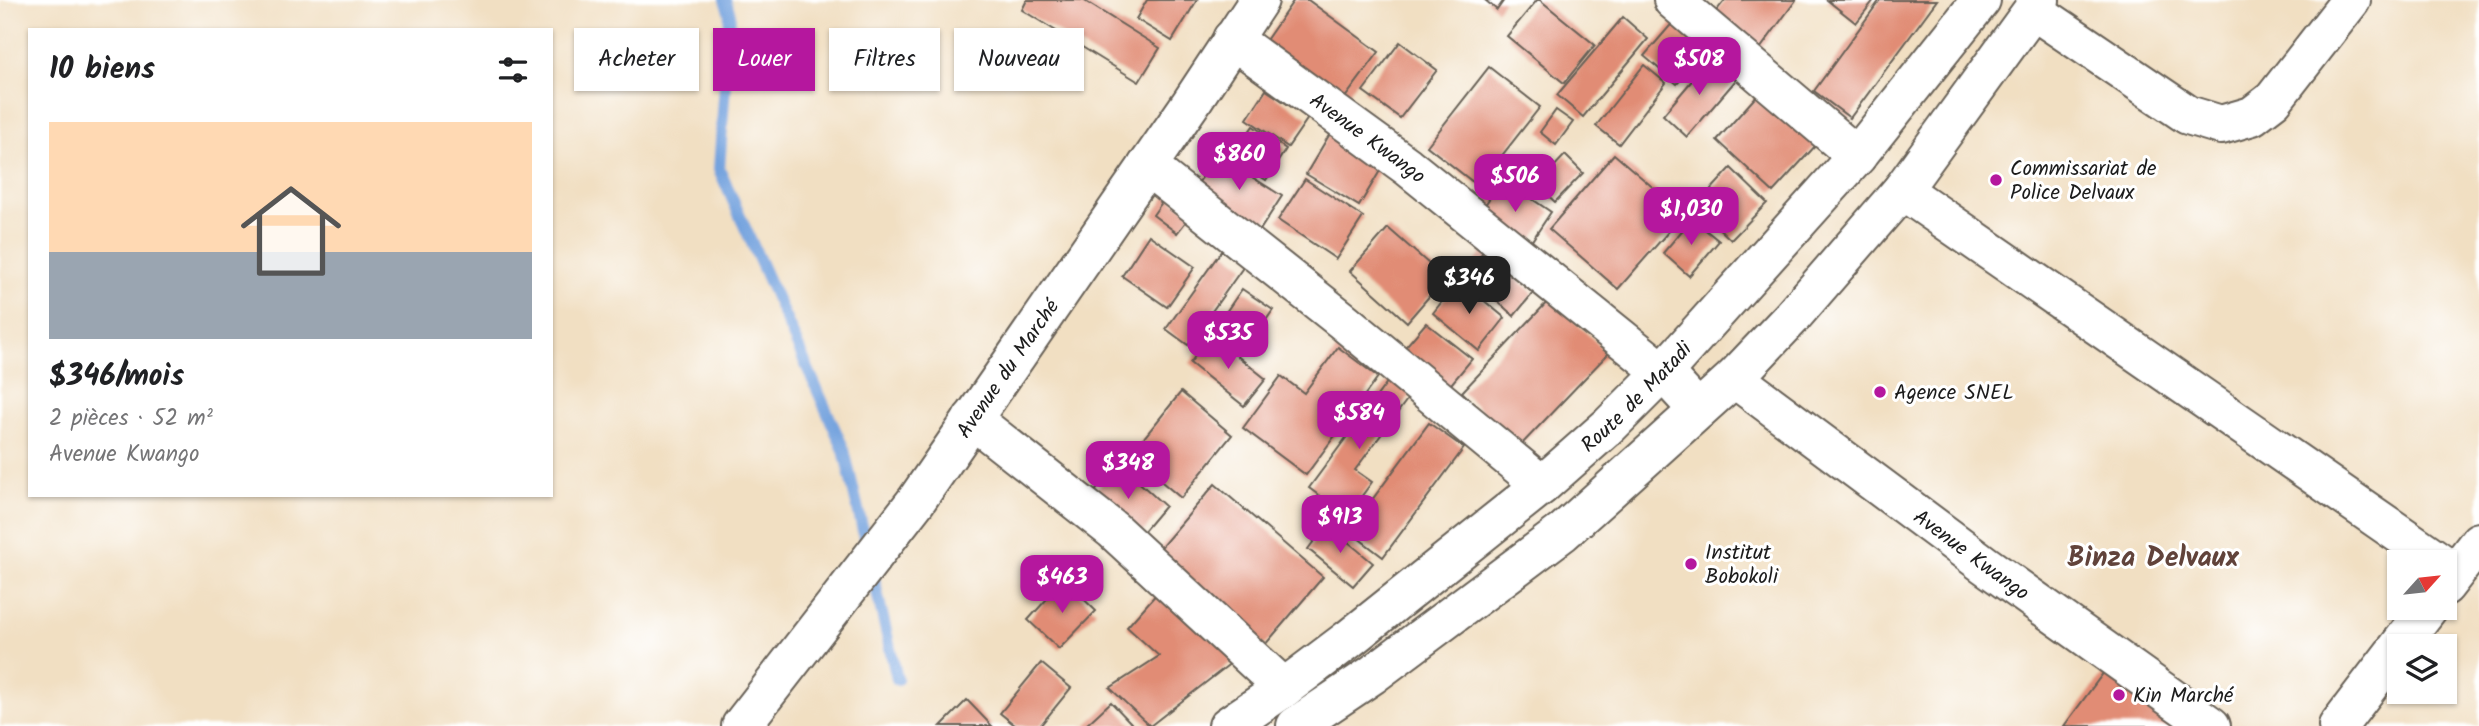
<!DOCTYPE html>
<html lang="fr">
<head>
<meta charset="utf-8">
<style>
  :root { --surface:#fff; --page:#f2f2f2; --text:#202124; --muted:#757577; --accent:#b5179e }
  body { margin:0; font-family:Kalam,sans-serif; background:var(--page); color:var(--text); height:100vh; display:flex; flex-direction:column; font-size:26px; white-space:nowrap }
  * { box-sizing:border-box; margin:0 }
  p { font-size:23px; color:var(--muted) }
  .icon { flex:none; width:38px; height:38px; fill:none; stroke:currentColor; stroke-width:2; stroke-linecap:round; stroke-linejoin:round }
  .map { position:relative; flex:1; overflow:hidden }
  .sheet { position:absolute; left:28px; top:28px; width:525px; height:469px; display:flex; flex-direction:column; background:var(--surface); border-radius:0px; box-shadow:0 2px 5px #0004 }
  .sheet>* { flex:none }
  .hud { position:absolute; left:574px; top:28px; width:665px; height:63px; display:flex; gap:14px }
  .needle { width:46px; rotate:63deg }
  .controls { position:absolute; left:2387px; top:550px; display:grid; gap:14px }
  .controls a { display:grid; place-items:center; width:70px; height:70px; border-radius:0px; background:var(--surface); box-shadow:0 2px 5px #0004; font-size:35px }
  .price { position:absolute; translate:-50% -60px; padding:0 16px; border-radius:14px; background:var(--accent); color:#fff; font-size:23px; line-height:46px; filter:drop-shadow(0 2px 4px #0008) }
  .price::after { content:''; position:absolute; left:50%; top:42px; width:21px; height:16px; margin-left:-10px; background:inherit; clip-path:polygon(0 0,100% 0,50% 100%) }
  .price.active { background:#222; color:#fff }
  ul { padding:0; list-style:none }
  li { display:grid; align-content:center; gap:14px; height:371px; padding:0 21px }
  li span { display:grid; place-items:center; height:217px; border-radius:0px; color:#555 }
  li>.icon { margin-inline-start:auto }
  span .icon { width:126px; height:126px; fill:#fffc; stroke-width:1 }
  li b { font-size:30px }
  h2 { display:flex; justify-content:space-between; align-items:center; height:84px; padding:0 21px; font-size:30px }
  .pill { padding:0 24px; border-radius:0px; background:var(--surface); box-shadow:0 2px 5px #0004; font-size:24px; line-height:63px }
  .pill.active { background:var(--accent); color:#fff }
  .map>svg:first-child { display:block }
</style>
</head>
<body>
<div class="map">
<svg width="2479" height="726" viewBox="0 0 2479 726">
  <rect width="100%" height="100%" fill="#fff"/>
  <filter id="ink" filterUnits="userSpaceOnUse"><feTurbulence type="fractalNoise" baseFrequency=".0143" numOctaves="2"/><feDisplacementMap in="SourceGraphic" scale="14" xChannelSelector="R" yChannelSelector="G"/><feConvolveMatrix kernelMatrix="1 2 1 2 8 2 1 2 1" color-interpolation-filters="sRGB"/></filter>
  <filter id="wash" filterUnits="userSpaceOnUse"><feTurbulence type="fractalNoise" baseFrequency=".00686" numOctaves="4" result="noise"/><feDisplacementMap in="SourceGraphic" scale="28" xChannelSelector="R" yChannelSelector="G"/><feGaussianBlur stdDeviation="1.57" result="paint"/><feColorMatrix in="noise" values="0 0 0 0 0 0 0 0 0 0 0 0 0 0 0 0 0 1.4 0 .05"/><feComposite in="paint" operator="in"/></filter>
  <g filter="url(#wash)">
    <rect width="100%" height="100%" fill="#f1dfc2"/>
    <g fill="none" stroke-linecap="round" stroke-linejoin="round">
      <g stroke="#74a3de" stroke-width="12">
        <polyline points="725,0 730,14 719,169 844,450 868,552"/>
        <polyline points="872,570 897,679"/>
      </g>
    </g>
    <g id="blocks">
      <g fill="#e18c75">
        <polygon points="1027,0 1083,0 1160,48 1139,82 1022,10"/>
        <polygon points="1147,0 1197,0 1172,41 1136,19"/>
        <polygon points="1294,0 1308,0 1379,52 1341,103 1262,46"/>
        <polygon points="1485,0 1504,0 1497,10"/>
        <polygon points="1537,0 1540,0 1595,45 1564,83 1507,36"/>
        <polygon points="1725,0 1796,0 1760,49 1714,14"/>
        <polygon points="1827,0 1874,0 1856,23"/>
        <polygon points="1880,0 1937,0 1850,118 1814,91"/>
        <polygon points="1623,17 1648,39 1583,117 1557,95"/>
        <polygon points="1675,20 1707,49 1677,84 1644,56"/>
        <polygon points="1400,42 1437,70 1400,118 1363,91"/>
        <polygon points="1711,58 1736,80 1687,137 1663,115"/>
        <polygon points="1644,65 1666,83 1619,144 1596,126"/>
        <polygon points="1489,67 1540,107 1478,186 1427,146"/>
        <polygon points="1266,90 1308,118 1288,147 1247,119"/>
        <polygon points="1761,91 1818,143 1773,192 1717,140"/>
        <polygon points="1556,110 1573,122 1556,145 1540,132"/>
        <polygon points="1253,126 1286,149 1266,180 1232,157"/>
        <polygon points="1331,132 1384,164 1359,206 1306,174"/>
        <polygon points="1614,154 1684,214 1618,289 1549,229"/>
        <polygon points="1217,155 1282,196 1260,230 1195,188"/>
        <polygon points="1565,155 1583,173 1555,202 1537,185"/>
        <polygon points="1731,168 1767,203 1731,240 1696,206"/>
        <polygon points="1305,179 1363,217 1336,259 1278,220"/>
        <polygon points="1503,179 1551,212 1527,248 1478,215"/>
        <polygon points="1167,195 1192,214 1177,233 1153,215"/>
        <polygon points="1692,219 1719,241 1689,276 1663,253"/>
        <polygon points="1388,228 1445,278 1407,322 1350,271"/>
        <polygon points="1149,235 1195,267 1167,307 1122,276"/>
        <polygon points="1222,250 1244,266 1188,345 1166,329"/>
        <polygon points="1484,251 1533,293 1514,316 1465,273"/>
        <polygon points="1459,280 1505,318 1479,351 1433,313"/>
        <polygon points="1242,289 1273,310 1248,346 1217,325"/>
        <polygon points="1551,298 1608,354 1519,447 1462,392"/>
        <polygon points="1426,323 1472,359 1447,389 1401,352"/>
        <polygon points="1211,335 1266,379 1244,406 1190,363"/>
        <polygon points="1338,347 1378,377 1306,475 1243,428 1281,376 1304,393"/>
        <polygon points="1391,377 1412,393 1355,470 1372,482 1347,516 1309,488"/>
        <polygon points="1181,392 1232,435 1181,498 1130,455"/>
        <polygon points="1429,423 1464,448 1383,557 1349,531"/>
        <polygon points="1119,464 1165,506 1138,538 1091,496"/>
        <polygon points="1215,484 1323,577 1264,646 1156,553"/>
        <polygon points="1327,524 1373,563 1353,586 1308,549"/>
        <polygon points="1064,580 1096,611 1059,649 1028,620"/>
        <polygon points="1159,591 1236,659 1150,726 1110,688 1159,656 1127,627"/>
        <polygon points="1041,663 1071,688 1040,726 1016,726 1000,713"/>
        <polygon points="2110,664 2193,726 2064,726"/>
        <polygon points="967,700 992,726 941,726"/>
        <polygon points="1111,702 1132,724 1130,726 1085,726"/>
      </g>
    </g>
  </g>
  <g filter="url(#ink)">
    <use href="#blocks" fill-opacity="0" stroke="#676056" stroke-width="2"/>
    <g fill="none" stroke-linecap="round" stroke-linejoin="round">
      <g stroke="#676056" stroke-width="42">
        <g id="minor">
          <polyline points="1673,0 1857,156"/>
          <polyline points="2033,10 2188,115 2221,125 2252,116 2273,100 2351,0"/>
          <path id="s1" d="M1232 39 1407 166 1663 372 1698 410"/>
          <polyline points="1147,166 1342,320 1542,485"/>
          <polyline points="1902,190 2440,562"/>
          <path id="s2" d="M1734 378 1985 565 2211 726"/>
          <polyline points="972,419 1113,530 1284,688"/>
          <polyline points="2445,586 2479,542"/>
          <path id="s3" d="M741 726 916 501 1191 103 1259 0"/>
          <polyline points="2338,726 2429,607"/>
        </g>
      </g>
      <g stroke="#676056" stroke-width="42">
        <g id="primary">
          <path id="s4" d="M1228 726 1284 688 1349 639 1542 485 1610 425 1663 372 1857 156 1981 0"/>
          <polyline points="1296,726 1372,675 1563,532 1734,378 1791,318 1902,190 2040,0"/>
        </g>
      </g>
      <use href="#minor" stroke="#fff" stroke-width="38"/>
      <use href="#primary" stroke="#fff" stroke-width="38"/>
    </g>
  </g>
  <g fill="#b5179e" stroke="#fff" stroke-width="2.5">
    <circle cx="1996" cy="180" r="7"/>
    <circle cx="1880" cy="392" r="7"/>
    <circle cx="1691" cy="564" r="7"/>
    <circle cx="2119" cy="695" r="7"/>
  </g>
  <g text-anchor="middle" stroke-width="6" stroke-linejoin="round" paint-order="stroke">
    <g font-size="21" fill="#1c1c1c" stroke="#fff">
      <text dy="7" stroke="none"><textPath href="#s1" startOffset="168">Avenue Kwango</textPath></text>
      <text dy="7" stroke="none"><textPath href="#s3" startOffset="446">Avenue du Marché</textPath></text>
      <text dy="7" stroke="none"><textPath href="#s4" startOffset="525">Route de Matadi</textPath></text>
      <text dy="7" stroke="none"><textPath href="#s2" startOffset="296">Avenue Kwango</textPath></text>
    </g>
    <g font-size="21" fill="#1c1c1c" stroke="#fff" text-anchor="start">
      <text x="2010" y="175">Commissariat de<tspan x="2010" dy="24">Police Delvaux</tspan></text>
      <text x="1894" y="399">Agence SNEL</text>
      <text x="1705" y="559">Institut<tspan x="1705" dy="24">Bobokoli</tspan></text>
      <text x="2133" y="702">Kin Marché</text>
    </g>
    <g font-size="28" font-weight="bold" fill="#61433b" stroke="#fff">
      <text x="2153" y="566">Binza Delvaux</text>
    </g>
  </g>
</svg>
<div class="controls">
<a><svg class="needle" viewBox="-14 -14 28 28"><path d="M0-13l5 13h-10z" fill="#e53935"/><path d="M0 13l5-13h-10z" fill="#757577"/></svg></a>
<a><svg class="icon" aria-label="layers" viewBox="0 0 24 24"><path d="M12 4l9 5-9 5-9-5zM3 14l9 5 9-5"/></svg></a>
</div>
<b class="price" style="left:1699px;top:97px">$508</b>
<b class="price" style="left:1239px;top:192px">$860</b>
<b class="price" style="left:1515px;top:214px">$506</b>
<b class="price" style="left:1691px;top:247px">$1,030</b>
<b class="price active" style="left:1469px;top:316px">$346</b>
<b class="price" style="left:1228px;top:371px">$535</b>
<b class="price" style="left:1359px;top:451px">$584</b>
<b class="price" style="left:1128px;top:501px">$348</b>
<b class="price" style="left:1340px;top:555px">$913</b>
<b class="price" style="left:1062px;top:615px">$463</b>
<div class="hud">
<a class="pill">Acheter</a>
<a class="pill active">Louer</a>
<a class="pill">Filtres</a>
<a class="pill">Nouveau</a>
</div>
<section class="sheet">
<h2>10 biens<svg class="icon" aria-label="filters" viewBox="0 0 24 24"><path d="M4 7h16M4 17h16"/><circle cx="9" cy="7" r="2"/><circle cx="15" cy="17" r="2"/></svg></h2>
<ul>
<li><span style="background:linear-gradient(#ffd9b3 60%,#9aa5b1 0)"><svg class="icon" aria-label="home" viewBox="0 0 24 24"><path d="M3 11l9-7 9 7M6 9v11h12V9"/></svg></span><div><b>$346/mois</b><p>2 pièces · 52 m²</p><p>Avenue Kwango</p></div></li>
</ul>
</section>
</div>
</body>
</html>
